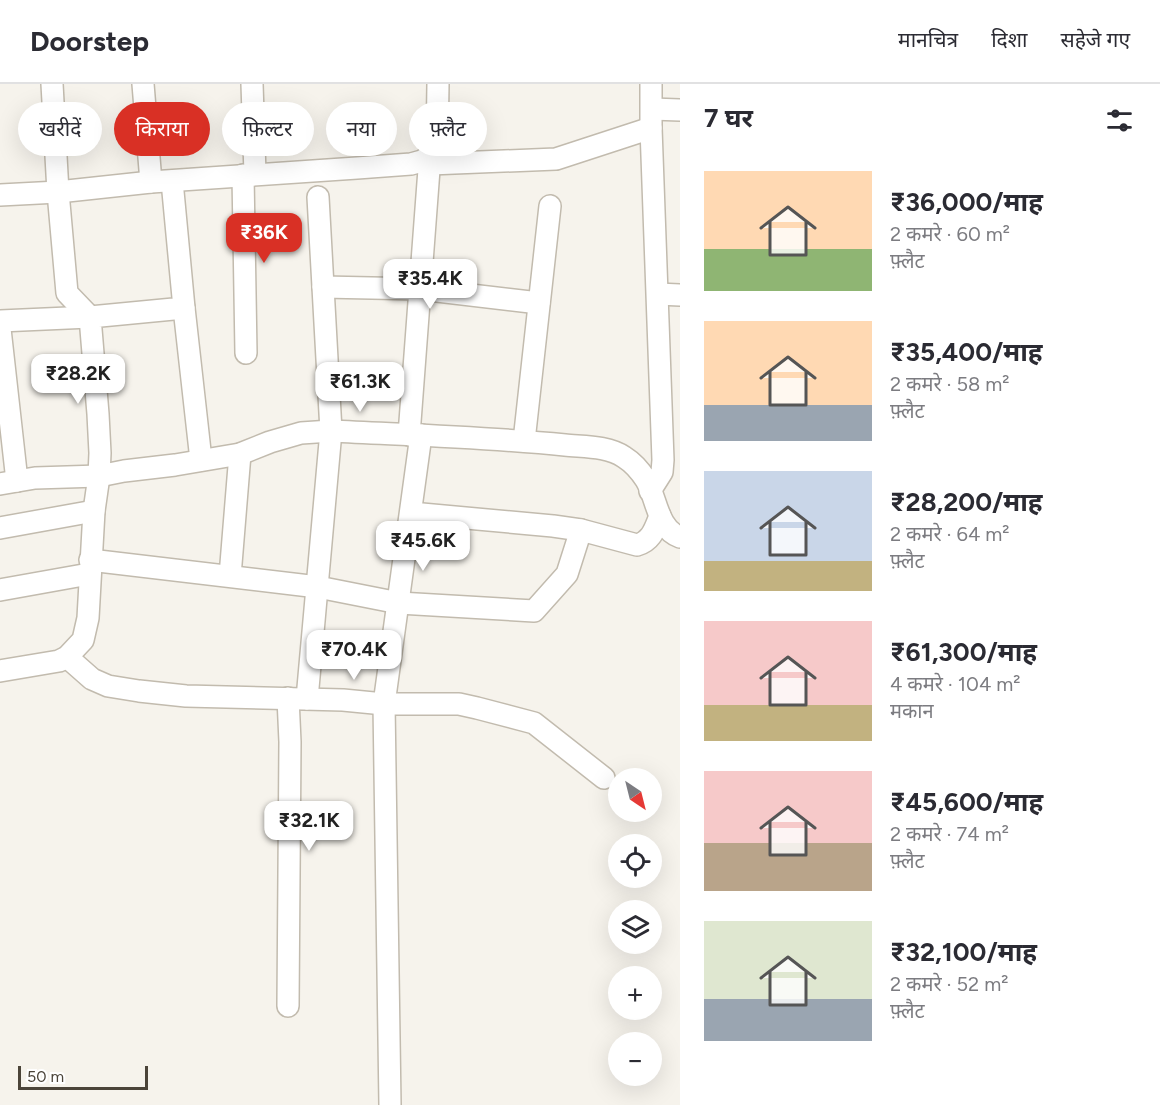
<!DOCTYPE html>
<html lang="hi">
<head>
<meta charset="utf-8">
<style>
  :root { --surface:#fff; --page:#f2f2f3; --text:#2b2b33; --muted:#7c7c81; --line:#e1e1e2; --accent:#d93025 }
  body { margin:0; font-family:Figtree,"Noto Sans Devanagari",sans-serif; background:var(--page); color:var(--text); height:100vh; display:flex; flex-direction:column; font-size:22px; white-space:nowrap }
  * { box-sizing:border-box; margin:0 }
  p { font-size:20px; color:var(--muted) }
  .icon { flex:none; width:33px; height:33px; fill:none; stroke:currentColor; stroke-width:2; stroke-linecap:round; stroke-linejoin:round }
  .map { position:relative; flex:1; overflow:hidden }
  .sheet { display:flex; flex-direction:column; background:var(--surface); width:480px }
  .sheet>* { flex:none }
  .guide { position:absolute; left:18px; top:18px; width:570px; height:54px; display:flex; gap:12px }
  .needle { width:39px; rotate:145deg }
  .buttons { position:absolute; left:608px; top:684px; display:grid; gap:12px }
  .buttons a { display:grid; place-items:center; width:54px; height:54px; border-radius:50%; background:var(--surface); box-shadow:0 6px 24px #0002; font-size:30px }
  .scale { position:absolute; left:18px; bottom:15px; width:130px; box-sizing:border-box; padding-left:6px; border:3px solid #4b4439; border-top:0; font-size:16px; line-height:21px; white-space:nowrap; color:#4b4439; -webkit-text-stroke:4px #fff; paint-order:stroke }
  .price { position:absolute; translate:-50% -51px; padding:0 14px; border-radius:12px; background:#fff; color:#222; font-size:20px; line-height:39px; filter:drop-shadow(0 2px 3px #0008) }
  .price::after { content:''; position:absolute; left:50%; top:36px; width:18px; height:14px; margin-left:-9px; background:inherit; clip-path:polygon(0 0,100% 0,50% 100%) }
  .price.active { background:var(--accent); color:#fff }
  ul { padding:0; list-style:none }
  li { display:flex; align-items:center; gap:18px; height:150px; padding:0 24px }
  li span { display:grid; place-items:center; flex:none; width:168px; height:120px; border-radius:0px; color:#555 }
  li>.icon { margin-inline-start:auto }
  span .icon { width:72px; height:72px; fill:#fffc; stroke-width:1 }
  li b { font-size:26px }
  h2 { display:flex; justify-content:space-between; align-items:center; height:72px; padding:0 24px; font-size:26px }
  .tag { padding:0 21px; border-radius:27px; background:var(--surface); box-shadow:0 6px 24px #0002; font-size:21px; line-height:54px }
  .tag.active { background:var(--accent); color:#fff }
  header { display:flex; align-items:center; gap:36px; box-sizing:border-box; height:84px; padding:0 30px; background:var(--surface); border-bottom:2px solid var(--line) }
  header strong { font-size:28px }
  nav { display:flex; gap:33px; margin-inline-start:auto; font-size:21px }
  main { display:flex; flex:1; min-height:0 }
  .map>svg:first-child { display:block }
</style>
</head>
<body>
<header>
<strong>Doorstep</strong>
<nav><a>मानचित्र</a><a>दिशा</a><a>सहेजे गए</a></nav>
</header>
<main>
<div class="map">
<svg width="680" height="1021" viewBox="0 0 680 1021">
  <rect width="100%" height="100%" fill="#f6f3ec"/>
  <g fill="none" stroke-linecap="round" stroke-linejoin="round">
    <g stroke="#c2bbae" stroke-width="24">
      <g id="street">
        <polyline points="52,0 58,108 67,209 90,233"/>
        <polyline points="143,0 151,98"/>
        <polyline points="252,0 255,90"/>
        <polyline points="652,25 680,26"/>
        <polyline points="430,80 556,75 651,44"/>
        <polyline points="243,91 246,269"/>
        <polyline points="0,111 58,108 151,98 357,84 411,80 422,77 430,72 437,62 438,0"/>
        <polyline points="323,203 420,205 539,219"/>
        <polyline points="658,210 680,211"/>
        <polyline points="184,224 201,376"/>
        <polyline points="0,237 90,233"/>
        <polyline points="0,245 17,397"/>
        <polyline points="409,351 430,72"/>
        <polyline points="524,357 550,122"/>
        <path d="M0 400 35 394 99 392 124 387 175 381 240 370 270 358 301 349 331 347C409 351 488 353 565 361 584 363 608 362 624 373 632 378 641 388 646 396 657 414 657 445 680 453"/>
        <polyline points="650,407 662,388 663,376 651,44 651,0"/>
        <path d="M411 429 553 442 581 446 637 461C652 457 655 444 660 432"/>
        <polyline points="0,444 94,427"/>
        <polyline points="90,476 318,503 399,519 534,527 567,490 581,446"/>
        <polyline points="230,492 240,370"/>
        <polyline points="0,506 89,490"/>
        <polyline points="67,573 92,595 108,602 139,607 186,612 343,616 384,620 459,620 477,624 534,639 604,694"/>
        <polyline points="0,587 59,577 67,573 83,556 88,534 94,427 99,392 100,369 98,330 90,233 184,224 172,97"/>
        <polyline points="288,614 290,658 288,922"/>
        <polyline points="307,615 331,347 318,113"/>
        <polyline points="390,1021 384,620 421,351"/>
      </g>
    </g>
    <use href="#street" stroke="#fff" stroke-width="21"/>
  </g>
</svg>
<div class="buttons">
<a><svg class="needle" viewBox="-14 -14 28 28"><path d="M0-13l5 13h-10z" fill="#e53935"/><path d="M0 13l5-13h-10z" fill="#7c7c81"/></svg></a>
<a><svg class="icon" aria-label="locate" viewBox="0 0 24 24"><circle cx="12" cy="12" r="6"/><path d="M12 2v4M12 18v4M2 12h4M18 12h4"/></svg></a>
<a><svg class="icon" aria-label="layers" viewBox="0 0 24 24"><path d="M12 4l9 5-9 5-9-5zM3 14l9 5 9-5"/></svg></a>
<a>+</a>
<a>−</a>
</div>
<div class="scale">50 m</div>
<b class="price active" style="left:264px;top:180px">₹36K</b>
<b class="price" style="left:430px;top:226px">₹35.4K</b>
<b class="price" style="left:78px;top:321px">₹28.2K</b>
<b class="price" style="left:360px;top:329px">₹61.3K</b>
<b class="price" style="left:423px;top:488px">₹45.6K</b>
<b class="price" style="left:354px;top:597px">₹70.4K</b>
<b class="price" style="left:309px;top:768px">₹32.1K</b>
<div class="guide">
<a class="tag">खरीदें</a>
<a class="tag active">किराया</a>
<a class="tag">फ़िल्टर</a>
<a class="tag">नया</a>
<a class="tag">फ़्लैट</a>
</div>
</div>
<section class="sheet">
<h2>7 घर<svg class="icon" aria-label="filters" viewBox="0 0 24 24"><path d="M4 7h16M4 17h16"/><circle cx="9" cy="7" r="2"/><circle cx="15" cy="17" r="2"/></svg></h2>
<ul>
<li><span style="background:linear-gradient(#ffd9b3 65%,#8fb573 0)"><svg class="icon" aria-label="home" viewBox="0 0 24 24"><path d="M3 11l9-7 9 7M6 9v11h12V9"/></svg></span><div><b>₹36,000/माह</b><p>2 कमरे · 60 m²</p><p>फ़्लैट</p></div></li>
<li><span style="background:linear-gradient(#ffd9b3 70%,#9aa5b1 0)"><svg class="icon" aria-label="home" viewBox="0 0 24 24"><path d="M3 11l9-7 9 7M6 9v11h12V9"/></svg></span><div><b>₹35,400/माह</b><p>2 कमरे · 58 m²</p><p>फ़्लैट</p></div></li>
<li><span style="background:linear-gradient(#c9d6e8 75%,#c2b280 0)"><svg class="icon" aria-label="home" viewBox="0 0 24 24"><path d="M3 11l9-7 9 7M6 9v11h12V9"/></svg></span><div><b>₹28,200/माह</b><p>2 कमरे · 64 m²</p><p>फ़्लैट</p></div></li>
<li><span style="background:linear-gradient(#f6c9c9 70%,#c2b280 0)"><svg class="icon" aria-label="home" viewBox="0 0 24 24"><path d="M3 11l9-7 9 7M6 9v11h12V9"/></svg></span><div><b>₹61,300/माह</b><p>4 कमरे · 104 m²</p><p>मकान</p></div></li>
<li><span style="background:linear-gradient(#f6c9c9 60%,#b9a48a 0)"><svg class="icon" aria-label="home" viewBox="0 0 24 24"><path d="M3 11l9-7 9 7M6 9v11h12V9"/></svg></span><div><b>₹45,600/माह</b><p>2 कमरे · 74 m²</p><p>फ़्लैट</p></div></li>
<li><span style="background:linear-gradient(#dfe7d0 65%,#9aa5b1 0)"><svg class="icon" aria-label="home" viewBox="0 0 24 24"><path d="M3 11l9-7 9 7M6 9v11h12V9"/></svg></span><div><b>₹32,100/माह</b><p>2 कमरे · 52 m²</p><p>फ़्लैट</p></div></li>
</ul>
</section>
</main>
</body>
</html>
